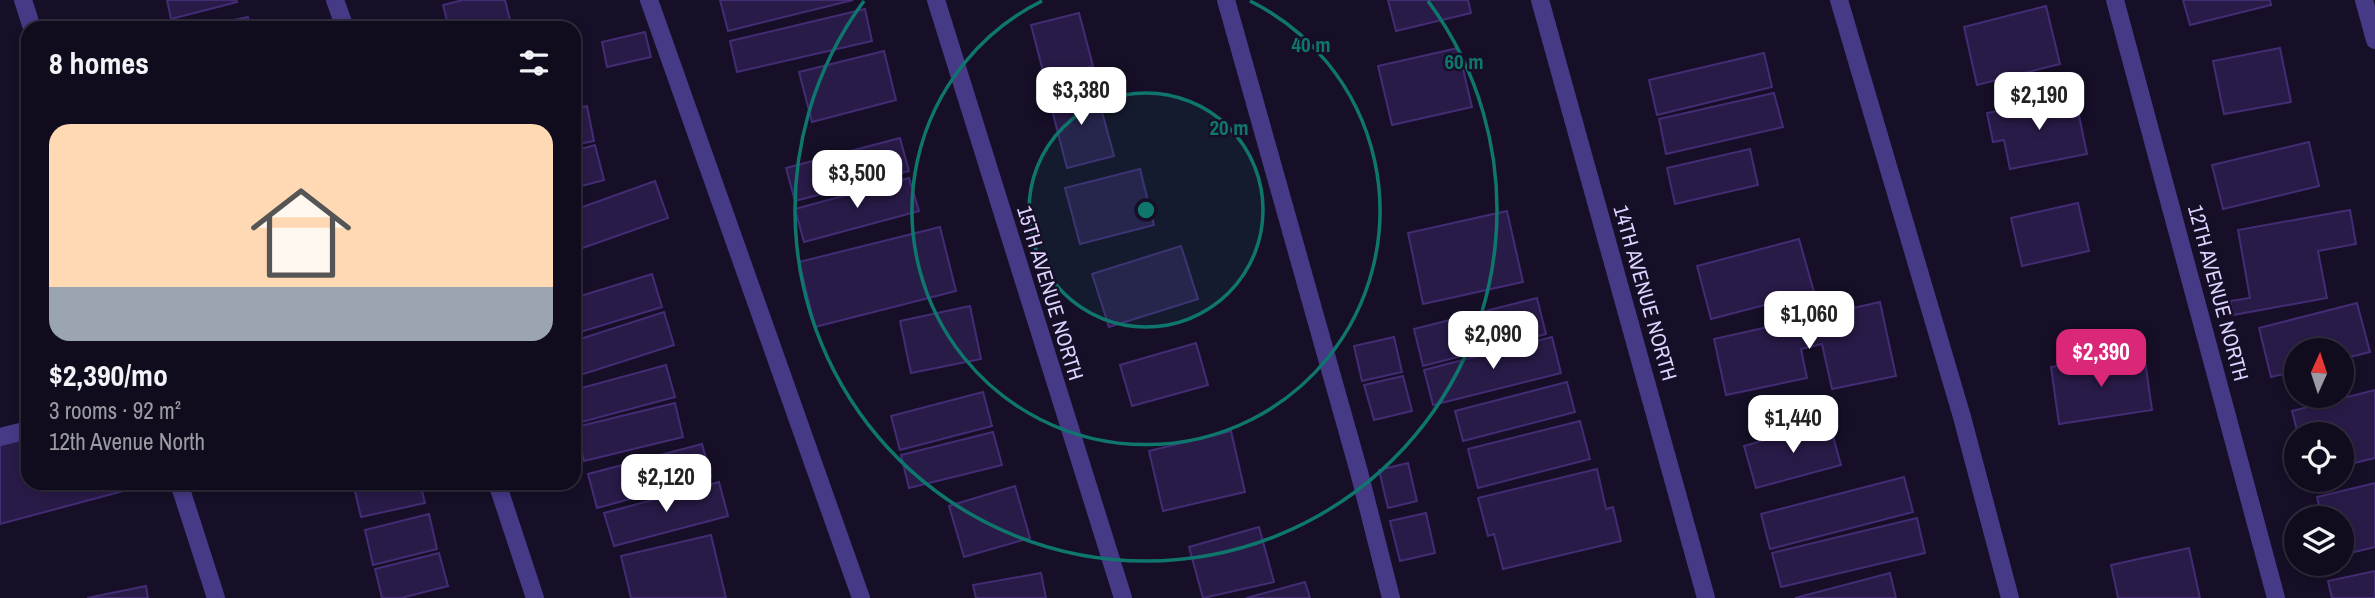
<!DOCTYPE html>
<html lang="en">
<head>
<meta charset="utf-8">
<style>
  :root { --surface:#100b1d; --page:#191426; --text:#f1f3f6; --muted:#9c9ba4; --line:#302b3b; --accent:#db2777 }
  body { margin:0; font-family:"Archivo Narrow",sans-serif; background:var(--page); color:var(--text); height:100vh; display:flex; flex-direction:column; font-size:26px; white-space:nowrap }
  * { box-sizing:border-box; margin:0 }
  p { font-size:23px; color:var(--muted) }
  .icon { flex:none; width:38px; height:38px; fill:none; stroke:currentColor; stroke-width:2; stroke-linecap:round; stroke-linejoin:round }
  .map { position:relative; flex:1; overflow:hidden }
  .side { position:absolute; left:21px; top:21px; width:560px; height:469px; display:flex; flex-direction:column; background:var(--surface); border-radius:21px; box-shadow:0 4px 10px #0003,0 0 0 2px var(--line) }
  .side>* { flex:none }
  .needle { width:46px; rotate:3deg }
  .controls { position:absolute; left:2284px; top:338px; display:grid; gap:14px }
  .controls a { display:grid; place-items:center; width:70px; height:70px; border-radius:50%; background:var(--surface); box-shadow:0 4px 10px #0003,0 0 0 2px var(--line); font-size:35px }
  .price { position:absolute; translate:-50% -60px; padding:0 16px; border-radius:14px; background:#fff; color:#222; font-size:23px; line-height:46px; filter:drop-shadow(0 2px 4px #0008) }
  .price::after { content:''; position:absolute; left:50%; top:42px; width:21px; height:16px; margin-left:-10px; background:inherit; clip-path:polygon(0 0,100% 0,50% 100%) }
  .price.active { background:var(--accent); color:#fff }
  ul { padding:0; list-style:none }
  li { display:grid; align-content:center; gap:14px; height:371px; padding:0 28px }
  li+li { border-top:2px solid var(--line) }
  li span { display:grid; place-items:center; height:217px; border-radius:21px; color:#555 }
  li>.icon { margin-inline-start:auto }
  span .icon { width:126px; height:126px; fill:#fffc; stroke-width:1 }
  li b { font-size:30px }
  h2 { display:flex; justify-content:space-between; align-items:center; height:84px; padding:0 28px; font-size:30px }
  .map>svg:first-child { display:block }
</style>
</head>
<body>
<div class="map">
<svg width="2375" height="598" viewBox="0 0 2375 598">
  <rect width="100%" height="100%" fill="#160f27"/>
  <g fill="#291b48" stroke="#432c74" stroke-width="2">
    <polygon points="167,0 236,0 237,2 171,19"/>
    <polygon points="463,0 505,0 511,24 494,28 449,28 443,5"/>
    <polygon points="720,0 853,0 728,31"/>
    <polygon points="1388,0 1468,0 1471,13 1396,31"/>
    <polygon points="2183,0 2270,0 2271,5 2190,25"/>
    <polygon points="2046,6 2060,64 1977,85 1964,27"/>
    <polygon points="865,9 872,41 737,72 730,41"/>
    <polygon points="1079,13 1093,66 1045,79 1031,25"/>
    <polygon points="248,17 251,28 197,28"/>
    <polygon points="645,32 651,57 607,67 602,42"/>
    <polygon points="1458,48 1472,107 1392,125 1378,66"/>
    <polygon points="2280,48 2291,102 2224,114 2213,61"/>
    <polygon points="884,51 896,100 812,122 799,72"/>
    <polygon points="1764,53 1772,87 1657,115 1649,80"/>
    <polygon points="1095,86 1114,156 1067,168 1049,98"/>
    <polygon points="1774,93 1783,127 1666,154 1659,119"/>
    <polygon points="2075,96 2087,154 2010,169 2004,140 1993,142 1987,113"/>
    <polygon points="587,106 594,141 574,145 574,109"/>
    <polygon points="900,138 909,171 795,201 786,168"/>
    <polygon points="2309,142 2319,186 2223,209 2212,165"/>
    <polygon points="595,145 604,180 574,188 574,151"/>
    <polygon points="1750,149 1758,185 1675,204 1667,168"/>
    <polygon points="1140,169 1154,225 1080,244 1065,188"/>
    <polygon points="909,178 919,211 804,242 795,209"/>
    <polygon points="655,181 668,218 574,251 574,210"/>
    <polygon points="2078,203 2089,251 2022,266 2011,218"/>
    <polygon points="2350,210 2356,244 2318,251 2327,298 2233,315 2230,301 2250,298 2238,230"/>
    <polygon points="1507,211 1523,282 1423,304 1408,233"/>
    <polygon points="940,227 956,291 815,327 799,262"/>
    <polygon points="1799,239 1814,292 1711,319 1697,266"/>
    <polygon points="1181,246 1198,299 1109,327 1092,274"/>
    <polygon points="652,274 662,307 574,334 574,298"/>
    <polygon points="1537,298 1546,334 1423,366 1414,329"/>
    <polygon points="1880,302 1896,376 1832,389 1822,344 1801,349 1807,378 1726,395 1714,339"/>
    <polygon points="2357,303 2370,352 2342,359 2342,350 2296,350 2296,371 2271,377 2259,328"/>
    <polygon points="970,306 981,359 911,373 900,321"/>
    <polygon points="664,312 674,345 574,377 574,341"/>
    <polygon points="1394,337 1402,372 1362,381 1354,346"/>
    <polygon points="1552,337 1561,373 1433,405 1424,370"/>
    <polygon points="1196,343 1208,385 1132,406 1120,365"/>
    <polygon points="2144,354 2152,410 2059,424 2051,367"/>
    <polygon points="666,365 675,397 574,424 574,390"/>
    <polygon points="1403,376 1412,411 1374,420 1364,385"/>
    <polygon points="1567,382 1575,412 1463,441 1455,411"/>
    <polygon points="2375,390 2375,458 2342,466 2342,434 2298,434 2292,411"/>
    <polygon points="983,392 992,426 900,450 891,416"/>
    <polygon points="675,403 683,437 584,461 576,427"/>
    <polygon points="1580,421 1590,459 1478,488 1468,449"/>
    <polygon points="1829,422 1841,465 1756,488 1744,446"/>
    <polygon points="1231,431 1245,492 1163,511 1149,451"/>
    <polygon points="993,432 1002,465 909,488 901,455"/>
    <polygon points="28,436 28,483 141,483 142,486 0,524 0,443"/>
    <polygon points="702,444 711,477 597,508 588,474"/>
    <polygon points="1408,463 1417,501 1388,508 1379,470"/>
    <polygon points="1597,469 1606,509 1613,507 1621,541 1503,569 1494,534 1488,536 1478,498"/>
    <polygon points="1904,477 1913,512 1770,549 1761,514"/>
    <polygon points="719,482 728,516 614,546 604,513"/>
    <polygon points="353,483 420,483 425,503 361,517"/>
    <polygon points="2375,483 2375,547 2342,555 2342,518 2322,518 2317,497"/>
    <polygon points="1015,486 1030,538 964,557 949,506"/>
    <polygon points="1426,513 1435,553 1400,561 1390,521"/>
    <polygon points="429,514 437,549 373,565 365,530"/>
    <polygon points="1917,518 1925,553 1781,587 1772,553"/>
    <polygon points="1259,527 1274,582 1203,598 1189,547"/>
    <polygon points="711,535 726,598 631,598 621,556"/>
    <polygon points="2189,548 2200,598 2118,598 2111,565"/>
    <polygon points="439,553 448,586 401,598 382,598 375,569"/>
    <polygon points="2375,571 2375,598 2332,598 2328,581"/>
    <polygon points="1041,573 1046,598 976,598 973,585"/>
    <polygon points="1890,573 1896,598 1795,598"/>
    <polygon points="1305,582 1310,598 1246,598"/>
    <polygon points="146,586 148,598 87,598"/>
  </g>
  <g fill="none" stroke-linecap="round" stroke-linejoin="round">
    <g stroke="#463986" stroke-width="18">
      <polyline points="23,0 32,28"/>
      <polyline points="335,0 345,28"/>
      <polyline points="649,0 861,598"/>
      <polyline points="936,0 1123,598"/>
      <polyline points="1226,0 1359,472 1391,598"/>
      <polyline points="1540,0 1706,598"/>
      <polyline points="1839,0 1962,417 2010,598"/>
      <polyline points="2115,0 2276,598"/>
      <polyline points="2364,0 2375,40"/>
      <polyline points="0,437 28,430"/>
      <polyline points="179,483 216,598"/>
      <polyline points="497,483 535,598"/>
    </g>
  </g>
  <circle cx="1146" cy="210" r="117" fill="#0f766e" fill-opacity=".12"/>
  <g fill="none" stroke="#0f766e" stroke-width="3.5">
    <circle cx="1146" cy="210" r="117"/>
    <path d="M1250 1A234 234 0 1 1 1042 1"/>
    <path d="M1428 1A351 351 0 1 1 864 1"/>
  </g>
  <g text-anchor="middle" stroke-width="5" stroke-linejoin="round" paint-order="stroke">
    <g font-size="21" fill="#ded4ff" stroke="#160f27">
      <text transform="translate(1050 293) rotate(73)" y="7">15TH AVENUE NORTH</text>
      <text transform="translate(1645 293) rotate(74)" y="7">14TH AVENUE NORTH</text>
      <text transform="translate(2218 293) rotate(75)" y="7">12TH AVENUE NORTH</text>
    </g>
  </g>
  <circle cx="1146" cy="210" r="10" fill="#0f766e" stroke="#160f27" stroke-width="3.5"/>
  <g font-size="21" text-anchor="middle" font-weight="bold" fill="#0f766e" stroke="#160f27" stroke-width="5" stroke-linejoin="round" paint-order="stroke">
    <text x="1311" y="52">40 m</text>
    <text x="1464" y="69">60 m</text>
    <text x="1229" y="135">20 m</text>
  </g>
</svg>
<div class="controls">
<a><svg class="needle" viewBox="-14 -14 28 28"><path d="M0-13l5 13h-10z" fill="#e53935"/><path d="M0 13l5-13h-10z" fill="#9c9ba4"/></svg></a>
<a><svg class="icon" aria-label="locate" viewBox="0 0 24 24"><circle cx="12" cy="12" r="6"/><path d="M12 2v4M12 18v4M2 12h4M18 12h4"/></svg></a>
<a><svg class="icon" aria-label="layers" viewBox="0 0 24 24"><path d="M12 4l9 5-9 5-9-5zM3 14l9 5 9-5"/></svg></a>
</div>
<b class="price" style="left:1081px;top:127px">$3,380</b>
<b class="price" style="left:2039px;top:132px">$2,190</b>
<b class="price" style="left:857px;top:210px">$3,500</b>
<b class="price" style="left:1809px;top:351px">$1,060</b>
<b class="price" style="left:1493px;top:371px">$2,090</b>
<b class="price active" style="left:2101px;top:389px">$2,390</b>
<b class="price" style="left:1793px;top:455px">$1,440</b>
<b class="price" style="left:666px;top:514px">$2,120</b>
<section class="side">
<h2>8 homes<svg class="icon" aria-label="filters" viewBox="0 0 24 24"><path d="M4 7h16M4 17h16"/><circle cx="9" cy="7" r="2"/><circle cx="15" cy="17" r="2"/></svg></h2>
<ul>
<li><span style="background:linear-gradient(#ffd9b3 75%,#9aa5b1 0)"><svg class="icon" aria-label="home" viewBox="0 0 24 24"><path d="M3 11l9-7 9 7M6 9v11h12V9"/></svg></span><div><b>$2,390/mo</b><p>3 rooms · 92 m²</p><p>12th Avenue North</p></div></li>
</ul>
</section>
</div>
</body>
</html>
